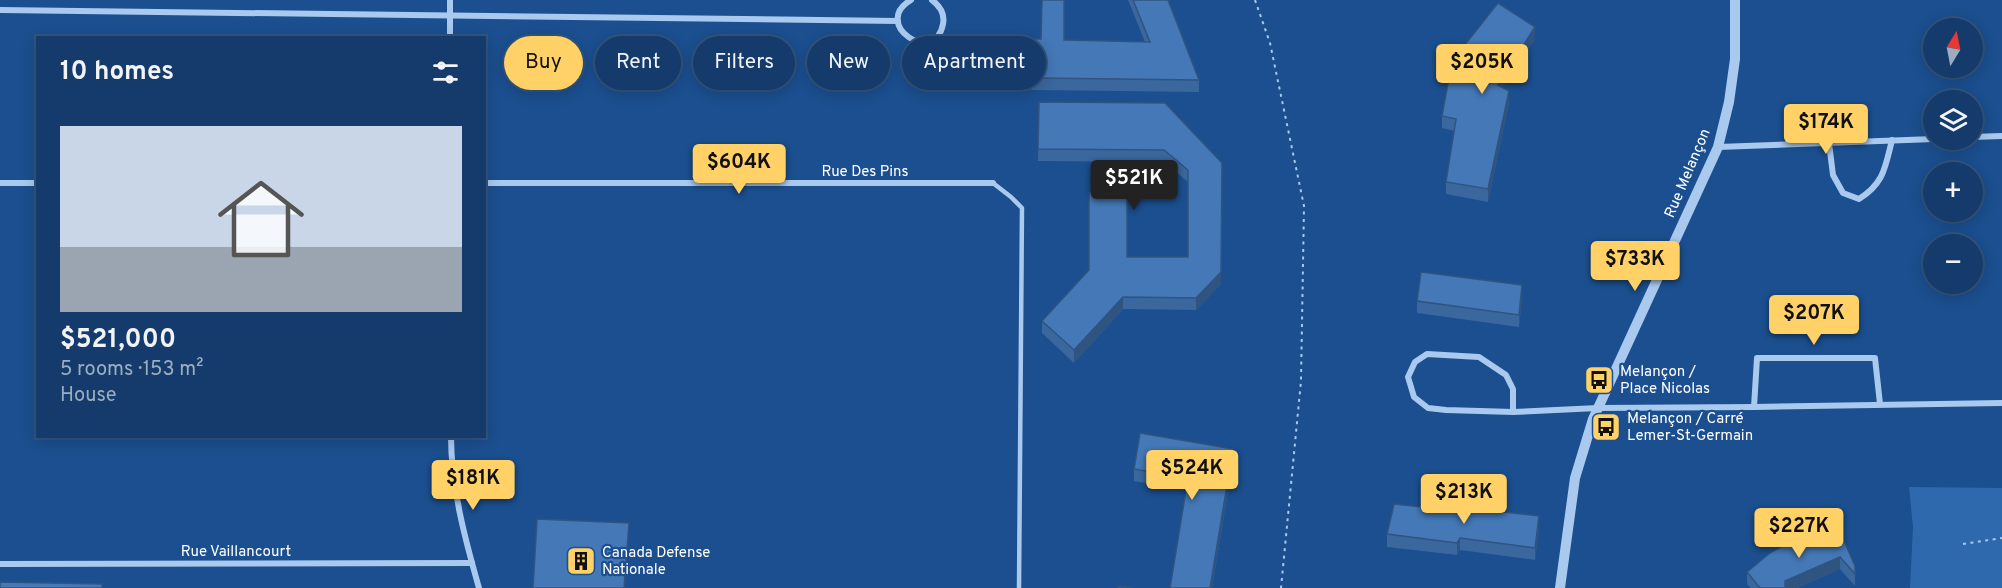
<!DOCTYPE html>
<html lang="en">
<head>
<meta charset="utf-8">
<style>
  :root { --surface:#143b6b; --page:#214673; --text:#f1f3f6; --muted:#9dadc1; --line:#33557e; --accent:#ffd166 }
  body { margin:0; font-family:Overpass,sans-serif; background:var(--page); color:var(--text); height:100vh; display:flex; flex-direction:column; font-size:22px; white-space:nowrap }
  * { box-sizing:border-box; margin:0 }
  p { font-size:20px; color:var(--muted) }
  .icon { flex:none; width:33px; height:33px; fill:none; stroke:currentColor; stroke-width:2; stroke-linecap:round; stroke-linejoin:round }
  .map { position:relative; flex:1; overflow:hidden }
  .side { position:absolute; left:36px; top:36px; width:450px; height:402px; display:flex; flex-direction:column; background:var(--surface); border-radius:0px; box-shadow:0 3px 15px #0003,0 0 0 2px var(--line) }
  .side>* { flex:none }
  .hud { position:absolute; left:504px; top:36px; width:570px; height:54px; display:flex; gap:12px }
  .needle { width:39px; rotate:10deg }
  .buttons { position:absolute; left:1923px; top:18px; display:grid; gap:12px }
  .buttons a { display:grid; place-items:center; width:60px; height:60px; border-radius:50%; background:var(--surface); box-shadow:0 3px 15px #0003,0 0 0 2px var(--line); font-size:30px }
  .price { position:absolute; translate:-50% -51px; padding:0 14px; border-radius:6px; background:var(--accent); color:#111; font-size:20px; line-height:39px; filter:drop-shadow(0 2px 3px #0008) }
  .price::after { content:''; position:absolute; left:50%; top:36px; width:18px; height:14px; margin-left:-9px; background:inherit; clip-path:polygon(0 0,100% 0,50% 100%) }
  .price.selected { background:#222; color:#fff }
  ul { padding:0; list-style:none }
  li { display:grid; align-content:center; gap:12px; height:318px; padding:0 24px }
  li span { display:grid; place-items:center; height:186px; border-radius:0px; color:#555 }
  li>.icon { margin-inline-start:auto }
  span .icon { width:108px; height:108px; fill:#fffc; stroke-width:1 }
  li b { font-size:26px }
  h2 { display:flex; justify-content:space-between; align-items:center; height:72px; padding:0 24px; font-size:26px }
  .tag { padding:0 21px; border-radius:27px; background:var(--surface); box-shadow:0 3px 15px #0003,0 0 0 2px var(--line); font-size:21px; line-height:54px }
  .tag.selected { background:var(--accent); color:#111 }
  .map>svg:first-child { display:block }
</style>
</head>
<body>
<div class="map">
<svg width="2002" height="588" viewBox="0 0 2002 588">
  <rect width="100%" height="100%" fill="#1b4f8f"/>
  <polygon fill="#2e69ad" points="1909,487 2002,488 2002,588 1910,588 1913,527"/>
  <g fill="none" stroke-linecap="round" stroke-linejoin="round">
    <g stroke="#a9c9ee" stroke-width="2" stroke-dasharray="3 4.5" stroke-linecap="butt">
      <polyline points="1255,0 1270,43 1304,206 1301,381 1281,588"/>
      <polyline points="1963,544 2002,538"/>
    </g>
    <polyline stroke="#a9c9ee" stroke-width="4.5" points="993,183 1011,197 1022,208 1019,588"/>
    <g stroke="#a9c9ee" stroke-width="6">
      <polyline points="450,0 450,38"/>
      <path d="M911 0C870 24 935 67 943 24 945 14 940 6 932 0"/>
      <polyline points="0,10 898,21"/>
      <polyline points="1972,137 2002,136"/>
      <path d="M1829 143 1833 175 1843 193 1859 199C1884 183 1885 168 1892 140"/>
      <polyline points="1718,147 1934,139"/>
      <polyline points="0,183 38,183"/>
      <polyline points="484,183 993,183"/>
      <polyline points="1754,407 1757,358 1875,358 1880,404"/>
      <polyline points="1513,412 1513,389 1506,375 1479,357 1427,354 1415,362 1408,377 1414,397 1428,408 1446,410 1513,412 1598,408 1754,407 2002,403"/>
      <path d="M451 436C451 487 465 539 479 588"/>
      <polyline points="0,564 472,563"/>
    </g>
    <polyline stroke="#a9c9ee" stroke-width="10" points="1560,588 1575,478 1593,419 1718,147 1729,102 1735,59 1735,0"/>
  </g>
  <g fill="#3a679d">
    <polygon points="1128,0 1168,0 1199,80 1199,92 941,89 941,38 1145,42"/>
    <polygon points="1535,39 1503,88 1509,103 1488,202 1446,194 1446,182 1454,131 1442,128 1442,116"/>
    <polygon points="1039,102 1222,163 1221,284 1196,310 1123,309 1074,363 1042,333 1042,321 1127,257 1188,257 1188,182 1164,162 1038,161"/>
    <polygon points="1522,297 1519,327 1417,313 1417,301"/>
    <polygon points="1233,461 1212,588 1170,588 1186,490 1134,481 1134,469"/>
    <polygon points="1539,528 1535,560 1460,550 1457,555 1387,547 1387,534"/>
    <polygon points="1834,539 1855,566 1855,586 1840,569 1797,588 1751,588 1747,584 1747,572"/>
  </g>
  <g fill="#305480">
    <polygon points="1535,27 1535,39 1498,97 1498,85"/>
    <polygon points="1509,91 1509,103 1488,202 1488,189"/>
    <polygon points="1222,163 1221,284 1196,310 1196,298"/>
    <polygon points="1522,285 1522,297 1519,327 1519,315"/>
    <polygon points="1123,297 1123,309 1074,363 1074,350"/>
    <polygon points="1233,449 1233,461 1212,588 1210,588"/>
    <polygon points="1539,516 1539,528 1535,560 1535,548"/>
    <polygon points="629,523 625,588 624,588"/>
    <polygon points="1460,538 1460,550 1457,555 1457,543"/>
    <polygon points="1840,557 1840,569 1797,588 1785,588 1785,581"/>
  </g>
  <g fill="#4478b7" stroke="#305480" stroke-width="1.5">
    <polygon points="1042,0 1064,0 1064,40 1150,42 1133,0 1168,0 1199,80 941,77 941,38 1041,39"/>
    <polygon points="1498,3 1535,27 1498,85 1509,91 1488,189 1446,182 1456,119 1442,116 1452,61"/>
    <polygon points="1039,102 1165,103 1222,163 1221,272 1196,298 1123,297 1074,350 1042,321 1089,270 1089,192 1127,192 1127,257 1188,257 1188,170 1164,150 1038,149"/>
    <polygon points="1421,272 1522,285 1519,315 1417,301"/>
    <polygon points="1140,433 1233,449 1210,588 1170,588 1188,478 1134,469"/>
    <polygon points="1394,504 1467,512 1468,508 1539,516 1535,548 1460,538 1457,543 1387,534"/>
    <polygon points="537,519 629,523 624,588 533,588"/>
    <polygon points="1829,531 1834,539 1839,537 1841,542 1844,541 1855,566 1855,574 1840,557 1785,581 1785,588 1760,588 1747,572 1770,553 1789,542 1815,533"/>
    <polygon points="0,582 102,584 102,588 0,588"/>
    <polygon points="1118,586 1133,588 1118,588"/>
  </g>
  <defs>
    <g id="bus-square" transform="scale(1.5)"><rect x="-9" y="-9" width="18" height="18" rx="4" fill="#ffd166" stroke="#1b4f8f"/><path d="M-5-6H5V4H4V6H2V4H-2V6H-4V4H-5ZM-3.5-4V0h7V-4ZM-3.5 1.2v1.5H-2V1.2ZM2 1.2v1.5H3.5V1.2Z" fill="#111"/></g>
    <g id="building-square" transform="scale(1.5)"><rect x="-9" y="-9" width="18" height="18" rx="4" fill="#ffd166" stroke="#1b4f8f"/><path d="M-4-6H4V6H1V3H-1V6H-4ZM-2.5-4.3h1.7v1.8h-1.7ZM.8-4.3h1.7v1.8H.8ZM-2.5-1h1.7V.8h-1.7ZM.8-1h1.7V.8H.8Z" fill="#111"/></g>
  </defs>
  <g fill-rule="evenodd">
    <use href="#bus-square" x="1599" y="380"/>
    <use href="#bus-square" x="1606" y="427"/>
    <use href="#building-square" x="581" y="561"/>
  </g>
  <g text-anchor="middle" stroke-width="4.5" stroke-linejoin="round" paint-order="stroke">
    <g font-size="15" fill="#fff" stroke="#1b4f8f">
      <text x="865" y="176">Rue Des Pins</text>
      <text transform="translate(1687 173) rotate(-67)" y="5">Rue Melançon</text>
      <text x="236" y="556">Rue Vaillancourt</text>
    </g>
    <g font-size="15" fill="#fff" stroke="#1b4f8f" text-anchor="start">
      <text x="1620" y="376">Melançon /<tspan x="1620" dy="17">Place Nicolas</tspan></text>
      <text x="1627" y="423">Melançon / Carré<tspan x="1627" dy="17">Lemer-St-Germain</tspan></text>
      <text x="602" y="557">Canada Defense<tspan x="602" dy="17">Nationale</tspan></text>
    </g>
  </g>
</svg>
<div class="buttons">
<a><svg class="needle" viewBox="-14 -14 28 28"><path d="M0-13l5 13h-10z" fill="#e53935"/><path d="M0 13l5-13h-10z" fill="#9dadc1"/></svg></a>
<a><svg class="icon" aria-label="layers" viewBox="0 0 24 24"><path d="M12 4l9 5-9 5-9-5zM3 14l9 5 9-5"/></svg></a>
<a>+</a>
<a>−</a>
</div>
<b class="price" style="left:1482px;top:95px">$205K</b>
<b class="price" style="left:1826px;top:155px">$174K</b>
<b class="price" style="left:739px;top:195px">$604K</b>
<b class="price selected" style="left:1134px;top:211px">$521K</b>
<b class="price" style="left:1635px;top:292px">$733K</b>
<b class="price" style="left:1814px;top:346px">$207K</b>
<b class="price" style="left:1192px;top:501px">$524K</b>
<b class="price" style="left:473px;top:511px">$181K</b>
<b class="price" style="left:1464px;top:525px">$213K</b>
<b class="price" style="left:1799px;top:559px">$227K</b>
<div class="hud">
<a class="tag selected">Buy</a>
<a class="tag">Rent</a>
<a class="tag">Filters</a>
<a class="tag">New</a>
<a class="tag">Apartment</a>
</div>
<section class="side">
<h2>10 homes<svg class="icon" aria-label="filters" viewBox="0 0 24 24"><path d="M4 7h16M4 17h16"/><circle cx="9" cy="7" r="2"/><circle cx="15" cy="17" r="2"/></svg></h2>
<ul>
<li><span style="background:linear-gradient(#c9d6e8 65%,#9aa5b1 0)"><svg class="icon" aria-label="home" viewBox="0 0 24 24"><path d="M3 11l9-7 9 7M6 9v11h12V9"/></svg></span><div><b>$521,000</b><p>5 rooms · 153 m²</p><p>House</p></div></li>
</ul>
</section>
</div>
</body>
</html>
